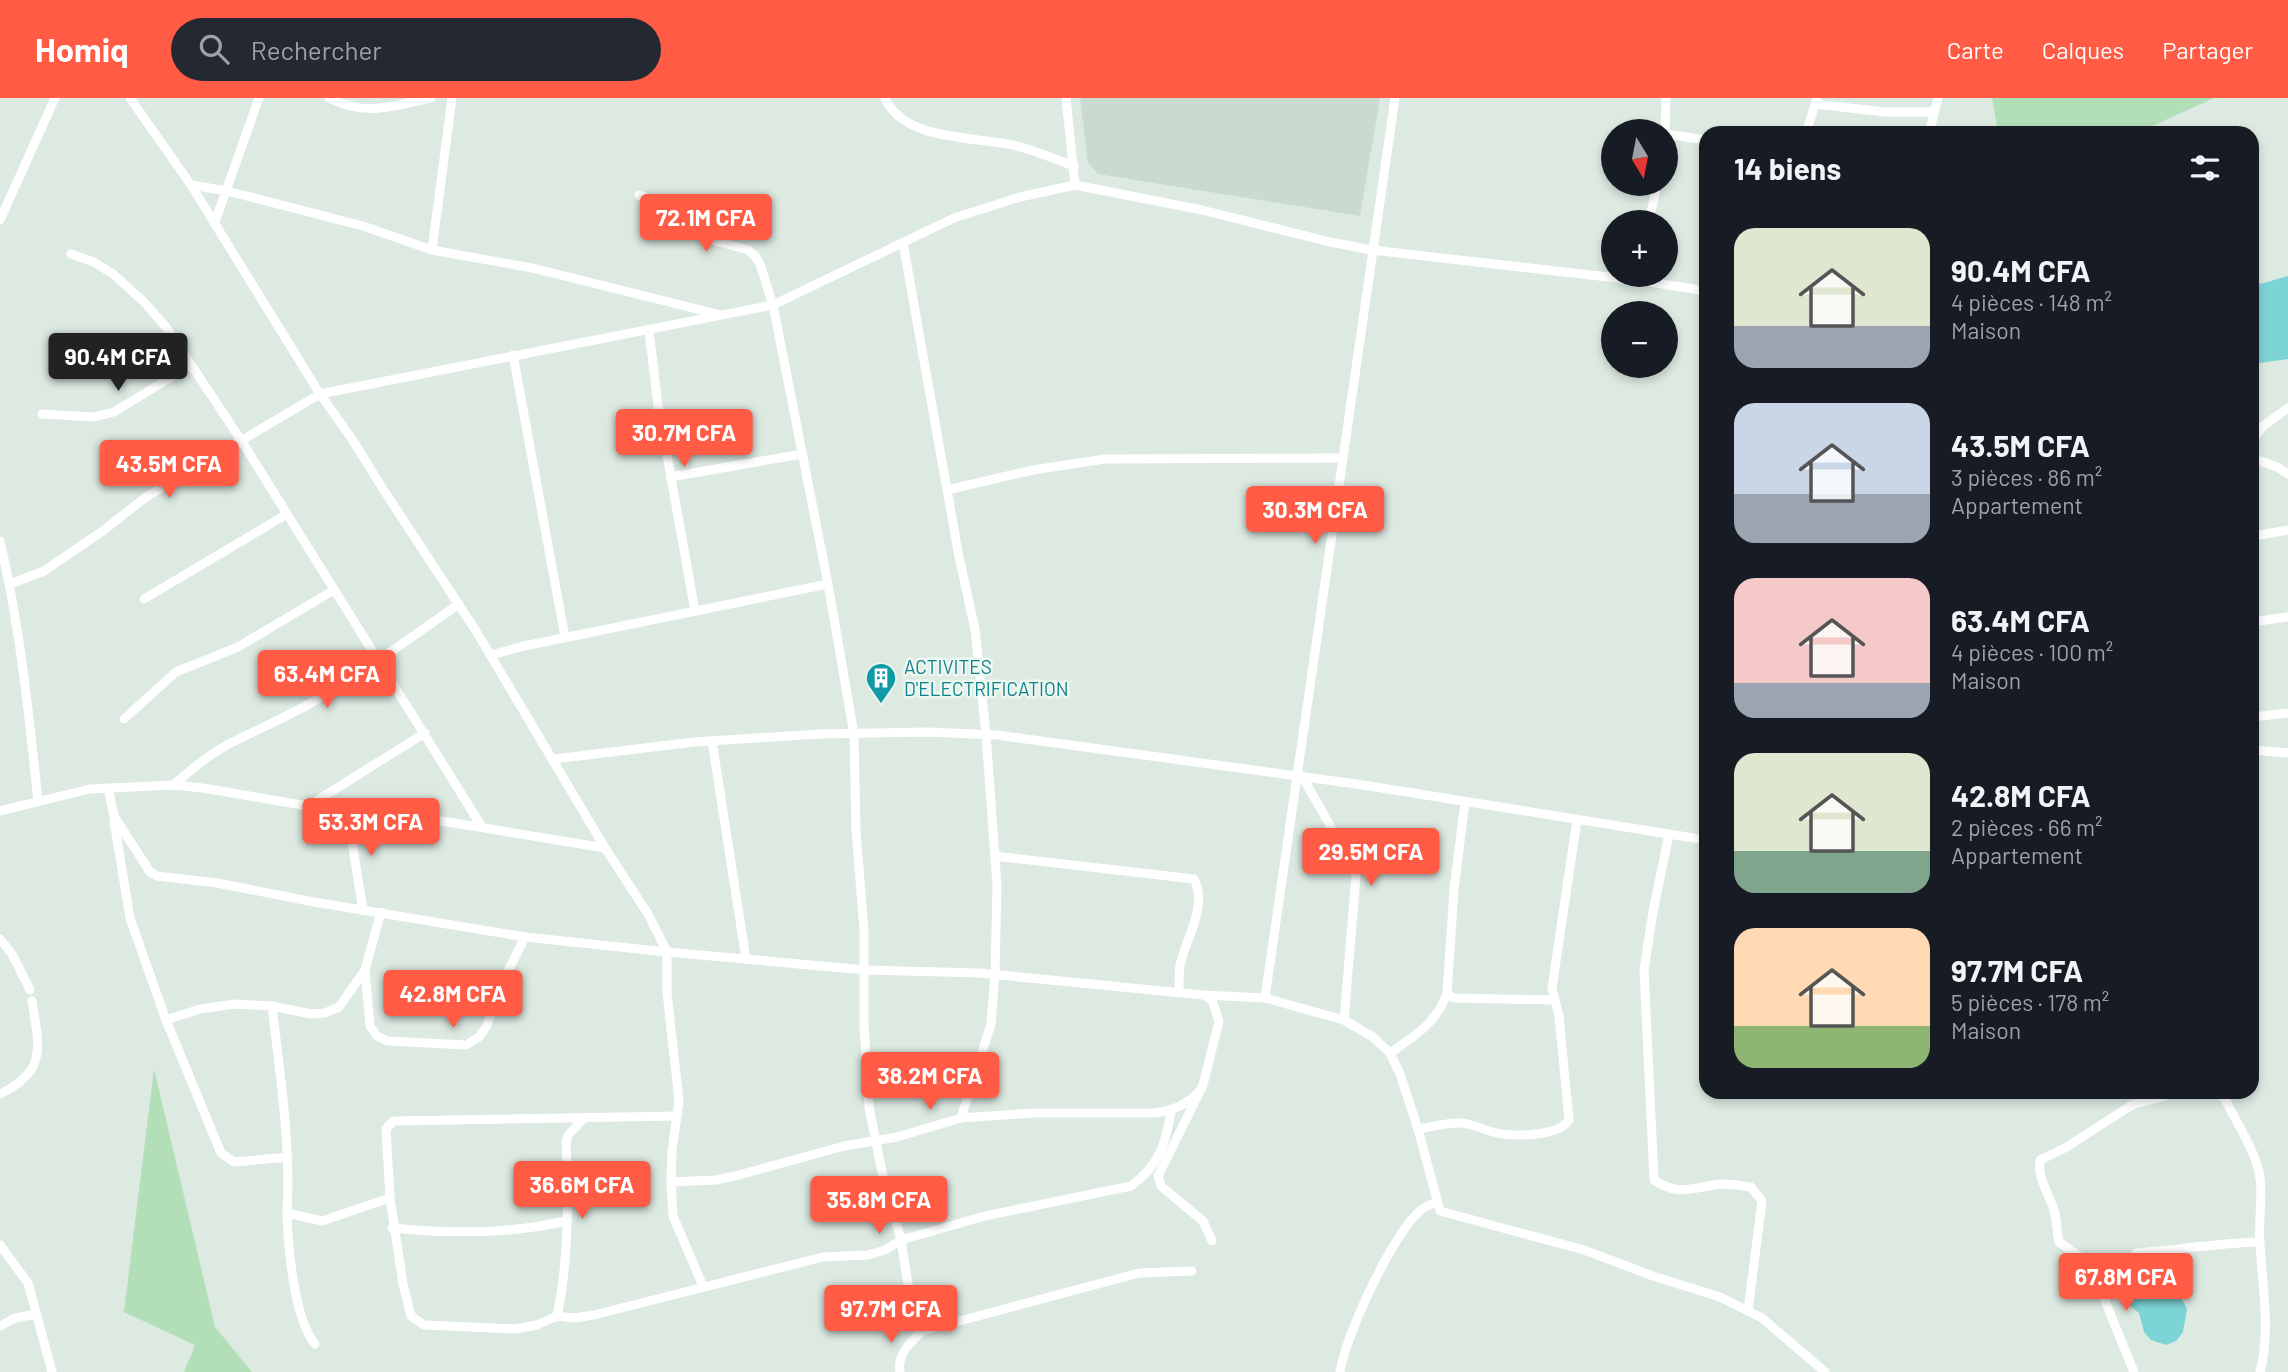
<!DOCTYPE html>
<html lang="fr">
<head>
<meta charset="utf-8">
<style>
  :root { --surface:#171b24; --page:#242831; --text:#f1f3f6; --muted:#9ea1a6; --accent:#ff5b45 }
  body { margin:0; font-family:Barlow,sans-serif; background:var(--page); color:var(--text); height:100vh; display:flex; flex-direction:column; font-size:26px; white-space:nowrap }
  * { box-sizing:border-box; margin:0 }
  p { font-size:23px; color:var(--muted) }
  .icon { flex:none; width:38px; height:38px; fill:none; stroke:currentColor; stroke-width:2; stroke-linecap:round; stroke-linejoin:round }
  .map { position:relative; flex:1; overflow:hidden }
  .panel { position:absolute; left:1699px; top:28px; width:560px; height:973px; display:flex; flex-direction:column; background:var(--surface); border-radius:21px; box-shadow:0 4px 10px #0003 }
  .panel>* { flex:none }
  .needle { width:46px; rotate:170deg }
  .fabs { position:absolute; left:1601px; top:21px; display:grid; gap:14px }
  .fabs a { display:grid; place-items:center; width:77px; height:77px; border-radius:50%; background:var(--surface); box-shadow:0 4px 10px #0003; font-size:35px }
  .price { position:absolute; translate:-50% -60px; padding:0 16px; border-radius:7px; background:var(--accent); color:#fff; font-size:23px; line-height:46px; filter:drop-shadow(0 2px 4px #0008) }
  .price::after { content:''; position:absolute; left:50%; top:42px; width:21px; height:16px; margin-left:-10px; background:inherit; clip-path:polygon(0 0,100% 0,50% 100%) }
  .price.on { background:#222; color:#fff }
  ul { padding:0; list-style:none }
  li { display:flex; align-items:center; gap:21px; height:175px; padding:0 35px }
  li span { display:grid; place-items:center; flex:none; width:196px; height:140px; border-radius:21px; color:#555 }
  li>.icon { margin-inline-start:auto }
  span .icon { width:84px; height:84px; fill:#fffc; stroke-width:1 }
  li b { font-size:30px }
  h2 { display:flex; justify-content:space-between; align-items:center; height:84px; padding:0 35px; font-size:30px }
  header { display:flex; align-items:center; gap:42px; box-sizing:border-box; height:98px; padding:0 35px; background:var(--accent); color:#fff }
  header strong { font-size:33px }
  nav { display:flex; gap:38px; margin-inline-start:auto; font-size:24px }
  .search { width:490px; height:63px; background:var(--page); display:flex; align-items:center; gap:18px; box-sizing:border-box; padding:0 24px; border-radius:38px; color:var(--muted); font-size:26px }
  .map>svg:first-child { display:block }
</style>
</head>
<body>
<header>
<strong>Homiq</strong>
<div class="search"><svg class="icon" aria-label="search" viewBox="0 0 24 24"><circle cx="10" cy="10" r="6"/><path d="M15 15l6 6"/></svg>Rechercher</div>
<nav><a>Carte</a><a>Calques</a><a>Partager</a></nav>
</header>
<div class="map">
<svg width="2288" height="1274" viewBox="0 0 2288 1274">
  <rect width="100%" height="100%" fill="#dceae2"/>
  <polygon fill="#cadad1" points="1080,0 1380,0 1360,118 1098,76 1088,65"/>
  <g fill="#b2deb8">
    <polygon points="1992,0 2214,0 2137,35 1998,35"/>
    <polygon points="154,971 215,1229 252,1274 184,1274 195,1247 124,1214"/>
  </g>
  <g fill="#7dd4d6">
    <polygon points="2288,178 2288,261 2252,266 2252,181 2260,186"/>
    <path d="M2153 1170 2172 1182 2187 1211 2183 1234 2176 1243 2166 1247 2151 1242 2144 1234 2139 1215 2120 1200C2124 1186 2140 1174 2153 1170Z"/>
  </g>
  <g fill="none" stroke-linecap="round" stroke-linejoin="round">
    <g stroke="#fff" stroke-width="9">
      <polyline points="130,0 191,87 320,296 352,341 383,391 476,533 605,750 648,816 667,854 865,872 979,875 1203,897 1265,900 1344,922 1373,939 1390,955 1400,976 1418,1031 1440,1113 1584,1152 1653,1178 1720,1199 1762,1220 1825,1274"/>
      <path d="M329 0C366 19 392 8 431 0"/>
      <path d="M885 0C904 44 977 38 1017 48 1037 53 1055 61 1074 68"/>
      <polyline points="1066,0 1075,87"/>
      <polyline points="1815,6 1885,14 1933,14"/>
      <polyline points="1665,33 1666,0"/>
      <polyline points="1806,35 1817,0"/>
      <polyline points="1929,35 1938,0"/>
      <polyline points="1666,36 1706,42"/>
      <polyline points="191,87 227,93 363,128 432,152 532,170 721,217"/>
      <polyline points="639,97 676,111 698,135 712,142 748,152 755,158 760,166 773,207 828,486 854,636 856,733 864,832 864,927 869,1009 882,1074 901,1142 908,1186 922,1233 1139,1175 1192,1173"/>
      <polyline points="0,122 55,0"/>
      <polyline points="215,124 259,0"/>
      <polyline points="1649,124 1657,86"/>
      <polyline points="903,145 959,459 975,531 986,636 997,788 995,876 991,926 961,1020"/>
      <polyline points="432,152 452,0"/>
      <polyline points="71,156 94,164 113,176 144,204 166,229 241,342 482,729"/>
      <polyline points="649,233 658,307 695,513"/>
      <polyline points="513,257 565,539"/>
      <polyline points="42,316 94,319 114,314 191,267"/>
      <polyline points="2252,344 2263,328 2288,310"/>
      <polyline points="2252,360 2277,369 2288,376"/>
      <polyline points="670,379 802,356"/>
      <polyline points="947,392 1033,372 1105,361 1342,360"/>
      <polyline points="2252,436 2260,437 2288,432"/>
      <path d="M0 443C20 529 29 616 38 703"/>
      <polyline points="10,486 44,473 104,432 146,399 320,296 773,207 954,120 1020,99 1075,87 1202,112 1330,144 1372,152 1643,183 1706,193"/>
      <polyline points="144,501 287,416"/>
      <polyline points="2252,524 2288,519"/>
      <polyline points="491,557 524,548 828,486"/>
      <polyline points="2252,619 2288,615"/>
      <polyline points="124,621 176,574 238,549 334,492"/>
      <polyline points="712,643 746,861"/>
      <polyline points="2252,652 2288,655"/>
      <polyline points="554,661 694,644 819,636 927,634 997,637 1363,687 1706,742"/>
      <polyline points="1302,678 1352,766 1356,778 1344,922"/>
      <path d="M173 687C191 672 208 657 229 646 258 631 287 619 316 602 365 573 412 539 459 506"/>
      <polyline points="108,690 114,718 150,774 157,778 217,785 314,804 525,839 667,854 667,895 679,1003 672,1053 671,1084 673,1118 703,1188"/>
      <polyline points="308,708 425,635"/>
      <polyline points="0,713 90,691 173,687 203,690 308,708 448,724 605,750"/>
      <polyline points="347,713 363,812"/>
      <polyline points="114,723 130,820 166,922 221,1055 234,1064 288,1059"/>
      <path d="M1669 736 1653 814 1644 872 1654 1082C1680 1100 1695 1088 1723 1086 1732 1086 1742 1088 1751 1089L1762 1103 1748 1213"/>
      <path d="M995 758 1194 781C1208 809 1186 840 1180 867 1179 875 1179 885 1179 894"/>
      <polyline points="381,814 365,872 370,928 377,938 387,943 466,947 479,939 486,929 507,875 525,839"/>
      <polyline points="0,841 12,856 30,892"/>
      <polyline points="1447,896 1454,900 1555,902"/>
      <polyline points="1204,897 1212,902 1219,923 1203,987 1158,1078 1161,1088 1203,1123 1212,1143"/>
      <polyline points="1265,900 1395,0"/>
      <path d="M272 908C280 977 291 1046 287 1115L322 1123 390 1100 386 1031 393 1023 677 1018"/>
      <polyline points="166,922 200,911 235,906 272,908 311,916 325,915 339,909 365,872"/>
      <path d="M1390 955C1415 938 1436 925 1447 896L1454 792 1465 704"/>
      <path d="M2218 994 2225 1001C2236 1024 2257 1055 2260 1080 2263 1101 2258 1123 2260 1145 2262 1187 2271 1233 2260 1274"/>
      <path d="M0 996C48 973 39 948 32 903"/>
      <path d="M1418 1031C1432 1029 1447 1024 1461 1025 1473 1026 1482 1031 1493 1034 1511 1039 1558 1039 1569 1022L1559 918 1552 890 1577 722"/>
      <path d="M671 1084 716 1082 739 1077 844 1048 897 1039 961 1020 1033 1015H1155C1174 1012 1186 1007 1200 993"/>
      <path d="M390 1100 403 1186 411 1218 424 1227 516 1231 537 1227 557 1218 574 1220 594 1217 823 1159 868 1157 885 1152 901 1142 985 1118 1131 1088C1159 1068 1166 1045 1171 1013"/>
      <path d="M287 1115C288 1148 294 1221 315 1246"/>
      <path d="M392 1130C453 1136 507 1136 567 1123"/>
      <polyline points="0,1147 28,1185 52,1274"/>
      <path d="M2136 1155C2177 1152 2218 1145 2259 1144"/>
      <path d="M557 1218C569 1162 569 1101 566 1043L569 1036 585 1019"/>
      <polyline points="0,1228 15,1220 36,1216"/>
      <path d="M900 1274C897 1256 910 1245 922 1233"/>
      <path d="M1340 1274C1346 1236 1393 1135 1422 1111 1426 1108 1432 1106 1437 1104"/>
      <path d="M2134 1274 2090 1166 2059 1144C2057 1135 2057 1125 2055 1116 2051 1098 2037 1082 2040 1062L2065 1050 2132 1007 2179 994"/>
    </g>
  </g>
  <defs>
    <g id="building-pin" transform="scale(1.575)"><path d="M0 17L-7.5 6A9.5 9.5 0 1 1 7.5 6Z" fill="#0f9aa8" stroke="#edf7f0"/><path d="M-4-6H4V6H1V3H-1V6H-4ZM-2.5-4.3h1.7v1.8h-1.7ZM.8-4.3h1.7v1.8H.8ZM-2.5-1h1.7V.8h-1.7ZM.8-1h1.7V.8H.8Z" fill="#fff"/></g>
  </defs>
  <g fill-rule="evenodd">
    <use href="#building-pin" x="881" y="580"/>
  </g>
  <g text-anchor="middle" stroke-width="5" stroke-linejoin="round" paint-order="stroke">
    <g font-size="19" fill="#0d838f" stroke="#edf7f0" text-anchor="start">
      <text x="904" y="576">ACTIVITES<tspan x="904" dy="22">D'ELECTRIFICATION</tspan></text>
    </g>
  </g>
</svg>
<div class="fabs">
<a><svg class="needle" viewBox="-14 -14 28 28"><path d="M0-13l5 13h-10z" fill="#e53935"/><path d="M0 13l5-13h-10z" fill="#9ea1a6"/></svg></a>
<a>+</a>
<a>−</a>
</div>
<b class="price" style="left:706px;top:156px">72.1M CFA</b>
<b class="price on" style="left:118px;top:295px">90.4M CFA</b>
<b class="price" style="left:684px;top:371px">30.7M CFA</b>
<b class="price" style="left:169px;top:402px">43.5M CFA</b>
<b class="price" style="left:1315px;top:448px">30.3M CFA</b>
<b class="price" style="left:327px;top:612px">63.4M CFA</b>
<b class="price" style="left:371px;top:760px">53.3M CFA</b>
<b class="price" style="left:1371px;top:790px">29.5M CFA</b>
<b class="price" style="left:453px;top:932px">42.8M CFA</b>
<b class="price" style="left:930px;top:1014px">38.2M CFA</b>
<b class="price" style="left:582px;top:1123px">36.6M CFA</b>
<b class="price" style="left:879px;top:1138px">35.8M CFA</b>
<b class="price" style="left:2126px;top:1215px">67.8M CFA</b>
<b class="price" style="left:891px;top:1247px">97.7M CFA</b>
<section class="panel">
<h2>14 biens<svg class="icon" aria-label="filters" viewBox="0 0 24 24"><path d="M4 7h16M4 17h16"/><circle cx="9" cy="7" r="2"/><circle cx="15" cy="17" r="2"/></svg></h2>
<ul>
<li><span style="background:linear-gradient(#dfe7d0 70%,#9aa5b1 0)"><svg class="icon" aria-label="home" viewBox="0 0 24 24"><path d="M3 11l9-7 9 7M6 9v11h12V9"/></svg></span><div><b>90.4M CFA</b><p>4 pièces · 148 m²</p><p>Maison</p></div></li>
<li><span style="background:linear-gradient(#c9d6e8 65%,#9aa5b1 0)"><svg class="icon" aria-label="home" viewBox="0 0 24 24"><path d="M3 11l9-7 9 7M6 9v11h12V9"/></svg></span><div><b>43.5M CFA</b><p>3 pièces · 86 m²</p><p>Appartement</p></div></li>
<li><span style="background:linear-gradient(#f6c9c9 75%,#9aa5b1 0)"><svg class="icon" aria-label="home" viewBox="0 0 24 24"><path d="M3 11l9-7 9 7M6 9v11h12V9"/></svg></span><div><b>63.4M CFA</b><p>4 pièces · 100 m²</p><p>Maison</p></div></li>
<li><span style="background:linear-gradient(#dfe7d0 70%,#7fa58c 0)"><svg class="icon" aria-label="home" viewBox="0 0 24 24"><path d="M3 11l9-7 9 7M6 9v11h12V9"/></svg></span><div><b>42.8M CFA</b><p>2 pièces · 66 m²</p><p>Appartement</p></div></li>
<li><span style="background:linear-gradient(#ffd9b3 70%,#8fb573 0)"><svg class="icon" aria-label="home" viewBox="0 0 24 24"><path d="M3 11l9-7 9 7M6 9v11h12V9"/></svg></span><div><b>97.7M CFA</b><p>5 pièces · 178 m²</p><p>Maison</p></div></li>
</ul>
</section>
</div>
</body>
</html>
